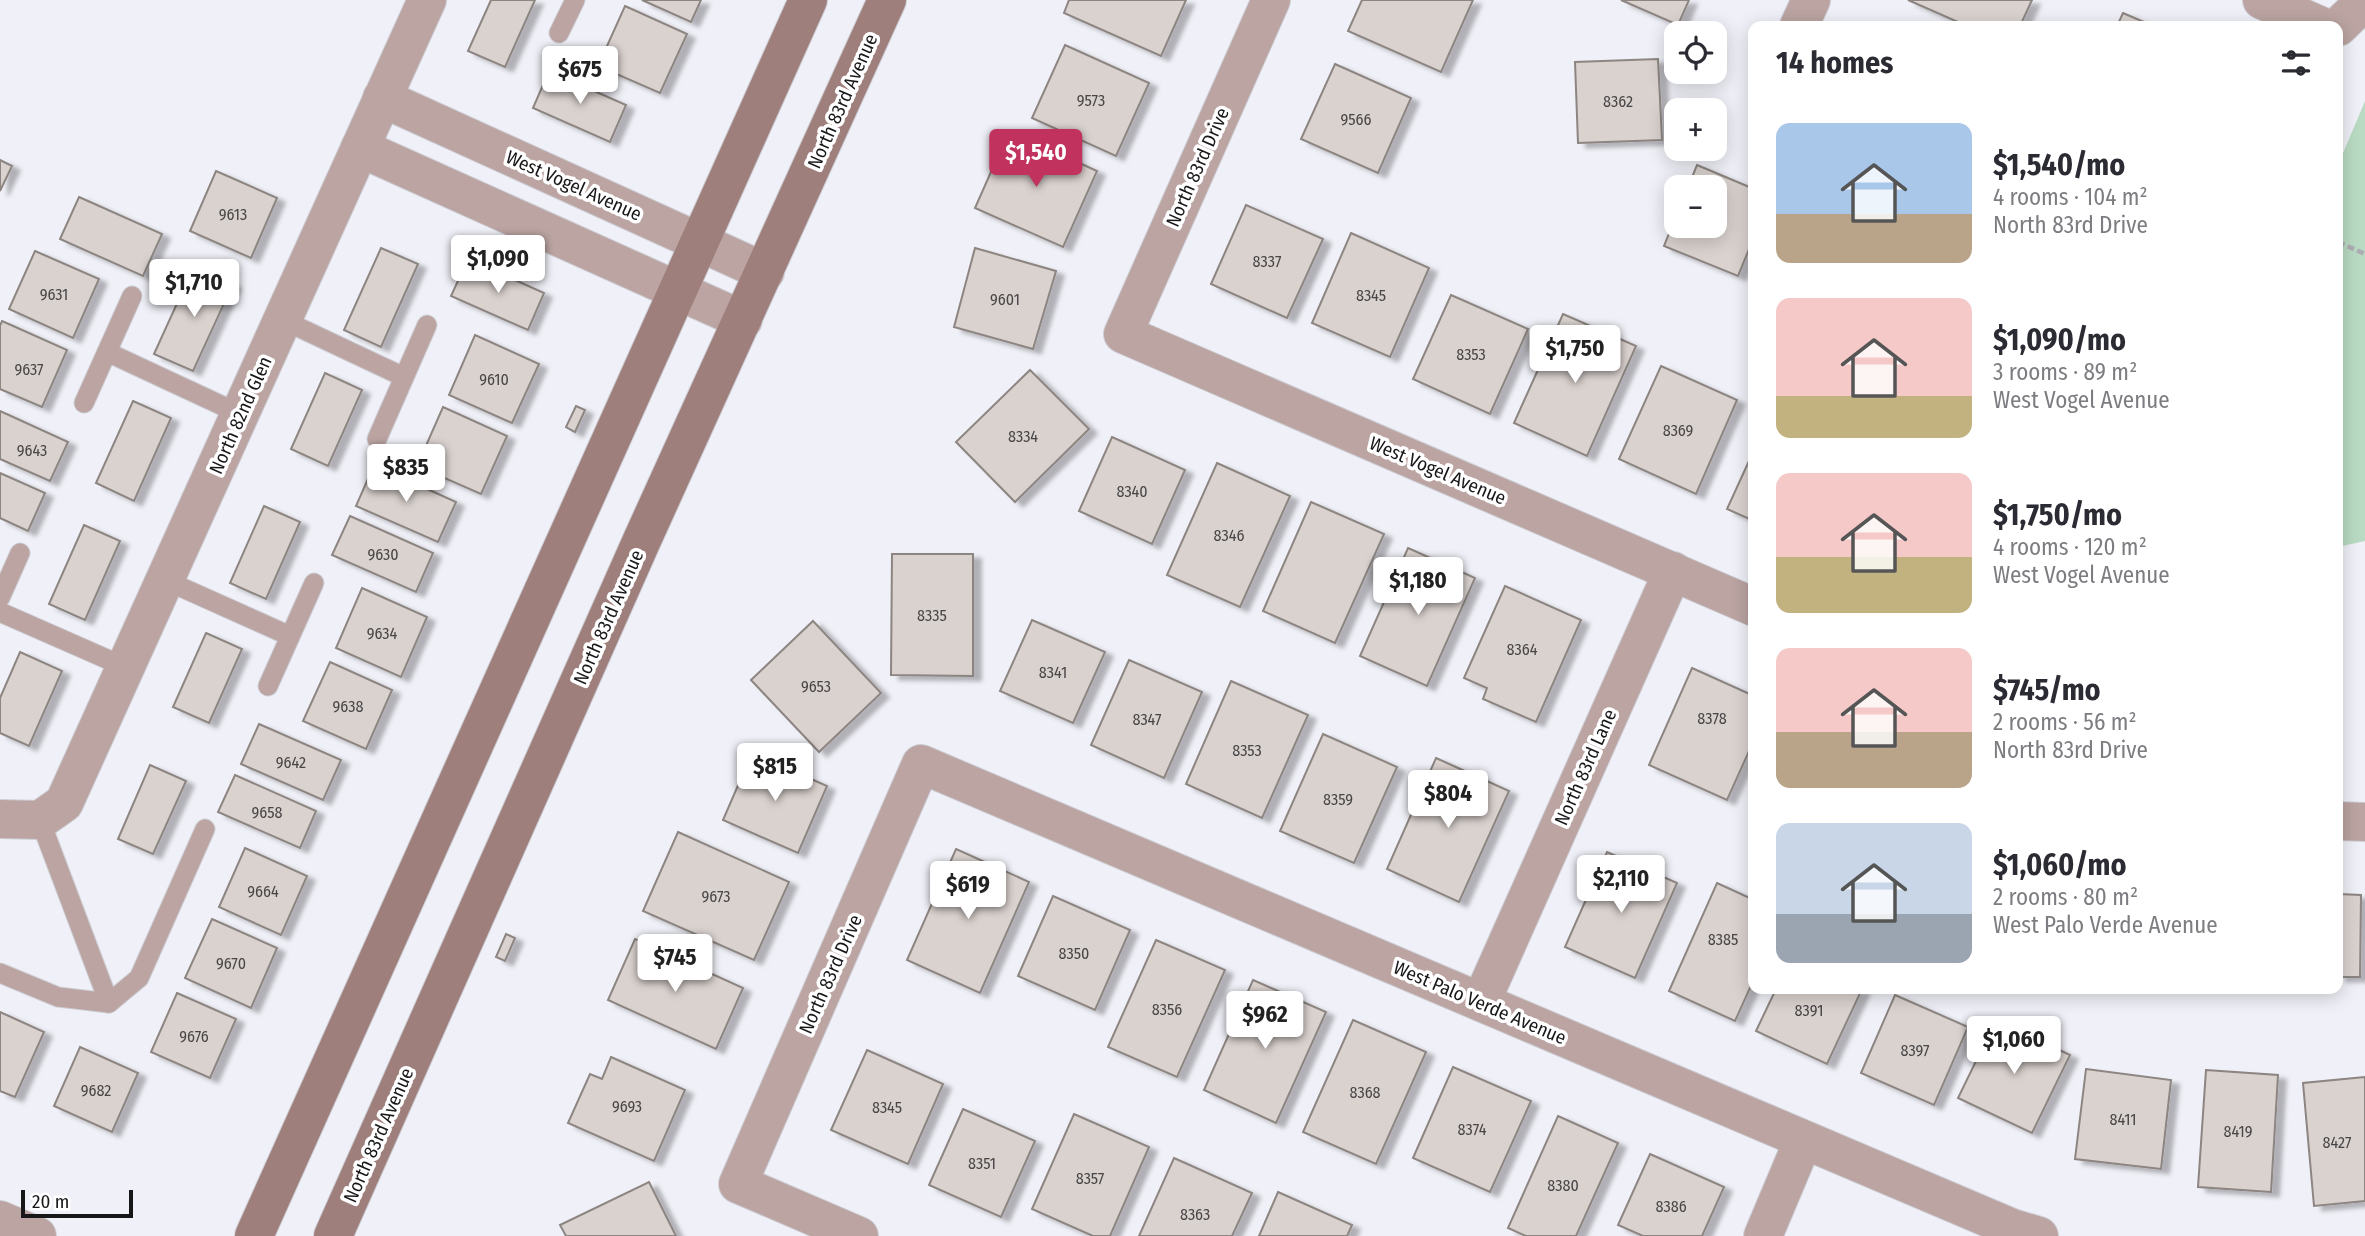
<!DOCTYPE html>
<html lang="en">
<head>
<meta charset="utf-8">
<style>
  :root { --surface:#fff; --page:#f7f7f7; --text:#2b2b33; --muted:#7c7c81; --accent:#c1325f }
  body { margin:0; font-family:"Fira Sans Condensed",sans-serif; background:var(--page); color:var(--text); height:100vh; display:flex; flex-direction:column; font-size:26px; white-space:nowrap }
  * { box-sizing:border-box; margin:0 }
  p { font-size:23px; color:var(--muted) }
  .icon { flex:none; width:38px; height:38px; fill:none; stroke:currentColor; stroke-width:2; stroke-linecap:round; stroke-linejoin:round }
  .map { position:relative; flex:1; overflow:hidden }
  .side { position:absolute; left:1748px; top:21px; width:595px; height:973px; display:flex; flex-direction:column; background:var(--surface); border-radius:14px; box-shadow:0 4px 18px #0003 }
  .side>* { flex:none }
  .buttons { position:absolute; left:1664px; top:21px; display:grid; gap:14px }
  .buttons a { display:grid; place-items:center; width:63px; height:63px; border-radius:14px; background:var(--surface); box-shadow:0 4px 18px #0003; font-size:35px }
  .scale { position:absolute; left:21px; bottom:18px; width:112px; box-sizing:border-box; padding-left:7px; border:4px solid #17171a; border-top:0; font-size:19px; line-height:24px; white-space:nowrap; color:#17171a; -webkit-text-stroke:5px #fff; paint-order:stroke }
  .price { position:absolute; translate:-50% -60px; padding:0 16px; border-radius:7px; background:#fff; color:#222; font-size:23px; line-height:46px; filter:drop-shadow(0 2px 4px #0008) }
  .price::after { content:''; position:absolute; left:50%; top:42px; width:21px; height:16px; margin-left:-10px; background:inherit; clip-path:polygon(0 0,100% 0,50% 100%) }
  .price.selected { background:var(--accent); color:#fff }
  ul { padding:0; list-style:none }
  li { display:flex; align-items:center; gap:21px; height:175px; padding:0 28px }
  li span { display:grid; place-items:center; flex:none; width:196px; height:140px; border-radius:14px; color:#555 }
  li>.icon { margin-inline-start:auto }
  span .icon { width:84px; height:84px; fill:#fffc; stroke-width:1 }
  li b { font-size:30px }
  h2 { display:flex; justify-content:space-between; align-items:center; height:84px; padding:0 28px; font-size:30px }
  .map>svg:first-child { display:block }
</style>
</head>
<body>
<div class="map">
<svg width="2365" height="1236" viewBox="0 0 2365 1236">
  <defs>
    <filter id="shadow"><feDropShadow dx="8" dy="4.5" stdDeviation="2" flood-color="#0004"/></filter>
  </defs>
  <rect width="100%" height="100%" fill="#f0f0f8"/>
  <polygon fill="#badbc3" points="2365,101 2365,541 2338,547 2338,165"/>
  <g fill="#dad2cf" stroke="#8c8581" stroke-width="2" filter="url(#shadow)">
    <polygon points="491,0 535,0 505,67 468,51"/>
    <polygon points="642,0 701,0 691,22"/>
    <polygon points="1069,0 1186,0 1161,56 1064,13"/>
    <polygon points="1362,0 1473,0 1441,72 1348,31"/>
    <polygon points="1621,0 1689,0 1678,25"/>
    <polygon points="1908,0 2032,0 2020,26 1967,26"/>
    <polygon points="625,6 687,34 660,93 598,66"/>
    <polygon points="2123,13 2153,26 2117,26"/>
    <polygon points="1065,45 1149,83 1116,156 1032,118"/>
    <polygon points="1658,59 1662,140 1578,143 1575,62"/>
    <polygon points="1335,64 1411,98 1378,173 1301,139"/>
    <polygon points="549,71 626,105 610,142 533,108"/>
    <polygon points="1009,131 1097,171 1063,247 975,208"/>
    <polygon points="0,160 12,166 0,191"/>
    <polygon points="1697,165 1754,189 1754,237 1738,276 1664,246 1676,216 1676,226 1715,226 1715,187 1688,187"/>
    <polygon points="216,171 277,198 251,258 190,231"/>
    <polygon points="79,197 162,234 143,276 60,239"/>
    <polygon points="1246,205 1323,239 1287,318 1211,284"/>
    <polygon points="1351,233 1429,268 1390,357 1312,323"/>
    <polygon points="381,248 418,264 381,347 344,330"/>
    <polygon points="975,248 1056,271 1033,349 954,327"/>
    <polygon points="35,251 99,279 73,338 9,309"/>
    <polygon points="468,259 544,293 528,330 451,296"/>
    <polygon points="194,266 233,284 193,371 154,354"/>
    <polygon points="1451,295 1528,329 1490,414 1413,379"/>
    <polygon points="1563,314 1636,346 1587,456 1514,423"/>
    <polygon points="2,321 67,350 42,407 0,389 0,326"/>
    <polygon points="475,335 539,364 512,423 449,395"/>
    <polygon points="1661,366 1737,400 1696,494 1619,459"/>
    <polygon points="1030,370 1089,429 1015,502 956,442"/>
    <polygon points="325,373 362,390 328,466 291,449"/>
    <polygon points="133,401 171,418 134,501 96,483"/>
    <polygon points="576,406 585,410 575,432 566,427"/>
    <polygon points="443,407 507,436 481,494 417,466"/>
    <polygon points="0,411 68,442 50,481 0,459"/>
    <polygon points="1112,437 1185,470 1152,544 1079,511"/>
    <polygon points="1754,450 1754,521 1727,509"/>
    <polygon points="1217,463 1290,496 1240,607 1167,575"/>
    <polygon points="374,465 456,502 438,542 356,506"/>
    <polygon points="0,473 45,493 28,531 0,518"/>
    <polygon points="1311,502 1384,534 1335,643 1263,611"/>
    <polygon points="264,506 300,522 266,599 230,583"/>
    <polygon points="350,516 433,553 416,592 332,555"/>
    <polygon points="84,525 120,541 85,620 49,604"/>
    <polygon points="1408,548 1475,578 1427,686 1360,656"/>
    <polygon points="892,554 973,554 973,676 891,675"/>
    <polygon points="1505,586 1581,620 1536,722 1483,699 1487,688 1464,678"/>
    <polygon points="362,588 427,617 401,677 336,648"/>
    <polygon points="1032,620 1105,652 1073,723 1000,691"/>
    <polygon points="813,621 881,693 819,752 751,680"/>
    <polygon points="206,633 242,649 209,723 173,707"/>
    <polygon points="20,652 62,671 29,746 0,733 0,698"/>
    <polygon points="1129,660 1202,692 1164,778 1091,745"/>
    <polygon points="330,662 392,690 366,749 303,721"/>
    <polygon points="1692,668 1754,696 1754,740 1727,800 1649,765"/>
    <polygon points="1231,681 1308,715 1262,818 1186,784"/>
    <polygon points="259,724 341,760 323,800 241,764"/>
    <polygon points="1323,734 1397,767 1354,863 1280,831"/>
    <polygon points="752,753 827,786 798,853 723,820"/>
    <polygon points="1436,758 1509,791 1459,902 1387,869"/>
    <polygon points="150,765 186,781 153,854 118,839"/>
    <polygon points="235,775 316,811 300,848 218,812"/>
    <polygon points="678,832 789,882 754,960 643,911"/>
    <polygon points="245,848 307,876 281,935 219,907"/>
    <polygon points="956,849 1029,882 980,993 907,960"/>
    <polygon points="1607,852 1677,883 1635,978 1565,947"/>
    <polygon points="1717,883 1754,900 1754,979 1735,1021 1669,991"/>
    <polygon points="2338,894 2361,895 2360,977 2338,977"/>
    <polygon points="1053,896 1130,930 1095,1010 1018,976"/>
    <polygon points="212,919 277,948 251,1008 185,978"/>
    <polygon points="506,934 515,938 505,961 496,957"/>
    <polygon points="635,939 743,988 716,1049 608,1000"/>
    <polygon points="1156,940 1225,970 1177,1077 1108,1047"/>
    <polygon points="1253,980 1326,1012 1276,1123 1204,1090"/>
    <polygon points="1776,989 1862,989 1827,1064 1756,1031"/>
    <polygon points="177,993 236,1019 210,1078 151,1052"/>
    <polygon points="1895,995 1968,1027 1934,1105 1861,1073"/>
    <polygon points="0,1012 44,1032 15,1097 0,1091"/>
    <polygon points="1353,1020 1426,1052 1376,1164 1303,1132"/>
    <polygon points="1996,1020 2070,1055 2032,1133 1958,1098"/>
    <polygon points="80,1047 138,1073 112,1132 54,1106"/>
    <polygon points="867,1050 943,1084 908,1164 831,1130"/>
    <polygon points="611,1057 685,1090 654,1161 568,1123 590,1074 602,1079"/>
    <polygon points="1453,1067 1531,1101 1490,1192 1413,1158"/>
    <polygon points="2086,1069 2171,1080 2161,1169 2075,1159"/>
    <polygon points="2206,1070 2278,1075 2271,1192 2198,1187"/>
    <polygon points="2365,1077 2365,1201 2314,1206 2303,1083"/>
    <polygon points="963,1109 1035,1141 1001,1217 929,1185"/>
    <polygon points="1074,1114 1149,1147 1110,1236 1093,1236 1032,1209"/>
    <polygon points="1558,1116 1618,1143 1576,1236 1526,1236 1508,1228"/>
    <polygon points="1650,1154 1724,1187 1702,1236 1643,1236 1618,1225"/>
    <polygon points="1174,1158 1252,1193 1232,1236 1139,1236"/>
    <polygon points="649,1182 676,1236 566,1236 560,1225"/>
    <polygon points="1278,1192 1352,1225 1347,1236 1259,1236"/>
  </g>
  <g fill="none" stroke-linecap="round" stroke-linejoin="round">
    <g stroke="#cdcdd4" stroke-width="21">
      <g id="service">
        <polyline points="559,33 575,0"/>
        <polyline points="283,320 404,377"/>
        <polyline points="107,352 240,414"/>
        <polyline points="84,403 132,296"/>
        <polyline points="377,439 427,325"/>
        <polyline points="165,580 290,636"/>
        <polyline points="0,598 20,553"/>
        <polyline points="0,612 125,667"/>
        <polyline points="268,686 314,583"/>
        <polyline points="40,820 109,1003"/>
        <polyline points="0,973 58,997 109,1003 139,978 205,829"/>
      </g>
    </g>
    <g stroke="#cdcdd4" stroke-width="40">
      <g id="minor">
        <polyline points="1271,0 1123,334 1754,607"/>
        <polyline points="2262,0 2321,26"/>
        <polyline points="1799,26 1811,0"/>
        <polyline points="2338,27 2365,1"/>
        <polyline points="382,98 765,272"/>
        <polyline points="360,148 743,320"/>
        <polyline points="0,819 40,820 64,803 427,0"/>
        <polyline points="2338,821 2365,822"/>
        <polyline points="1481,1002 1673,571"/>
        <polyline points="0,1220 37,1236"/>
        <polyline points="859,1236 738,1184 921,764 2012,1228 2039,1236"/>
        <polyline points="1763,1236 1803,1141"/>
      </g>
    </g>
    <g stroke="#cdcdd4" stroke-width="40">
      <g id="secondary">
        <polyline points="254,1236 808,0"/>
        <polyline points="333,1236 642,540 887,0"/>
      </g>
    </g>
    <polyline stroke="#adadb3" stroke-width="4.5" stroke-dasharray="7 3.5" stroke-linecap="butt" points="2338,242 2365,254"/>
    <use href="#service" stroke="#bba4a2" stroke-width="19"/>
    <use href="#minor" stroke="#bba4a2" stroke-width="38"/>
    <use href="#secondary" stroke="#9f7f7c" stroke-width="38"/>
  </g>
  <g text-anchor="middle" stroke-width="7" stroke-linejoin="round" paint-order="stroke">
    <g font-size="16" fill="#484647">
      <text x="1091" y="106">9573</text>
      <text x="1618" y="107">8362</text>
      <text x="1356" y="125">9566</text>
      <text x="233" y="220">9613</text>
      <text x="1267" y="267">8337</text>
      <text x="54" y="300">9631</text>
      <text x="1371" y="301">8345</text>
      <text x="1005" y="305">9601</text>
      <text x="1471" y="360">8353</text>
      <text x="29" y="375">9637</text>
      <text x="494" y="385">9610</text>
      <text x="1678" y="436">8369</text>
      <text x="1023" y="442">8334</text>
      <text x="32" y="456">9643</text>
      <text x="1132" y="497">8340</text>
      <text x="1229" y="541">8346</text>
      <text x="383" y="560">9630</text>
      <text x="932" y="621">8335</text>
      <text x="382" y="639">9634</text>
      <text x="1522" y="655">8364</text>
      <text x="1053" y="678">8341</text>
      <text x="816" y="692">9653</text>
      <text x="348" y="712">9638</text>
      <text x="1712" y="724">8378</text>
      <text x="1147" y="725">8347</text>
      <text x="1247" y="756">8353</text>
      <text x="291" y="768">9642</text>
      <text x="1338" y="805">8359</text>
      <text x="267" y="818">9658</text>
      <text x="263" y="897">9664</text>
      <text x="716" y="902">9673</text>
      <text x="1723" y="945">8385</text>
      <text x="1074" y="959">8350</text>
      <text x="231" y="969">9670</text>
      <text x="1167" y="1015">8356</text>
      <text x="1809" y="1016">8391</text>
      <text x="194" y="1042">9676</text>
      <text x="1915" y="1056">8397</text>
      <text x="96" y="1096">9682</text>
      <text x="1365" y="1098">8368</text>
      <text x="627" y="1112">9693</text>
      <text x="887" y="1113">8345</text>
      <text x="2123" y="1125">8411</text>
      <text x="1472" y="1135">8374</text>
      <text x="2238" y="1137">8419</text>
      <text x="2337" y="1148">8427</text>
      <text x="982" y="1169">8351</text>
      <text x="1090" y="1184">8357</text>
      <text x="1563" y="1191">8380</text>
      <text x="1671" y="1212">8386</text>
      <text x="1195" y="1220">8363</text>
    </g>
    <g font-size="19" fill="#17171a" stroke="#fff">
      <text transform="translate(842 101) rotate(-66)" y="7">North 83rd Avenue</text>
      <text transform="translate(1197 167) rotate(-66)" y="7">North 83rd Drive</text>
      <text transform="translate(574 185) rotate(24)" y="7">West Vogel Avenue</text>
      <text transform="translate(240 415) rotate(-66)" y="7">North 82nd Glen</text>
      <text transform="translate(1438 470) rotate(23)" y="7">West Vogel Avenue</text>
      <text transform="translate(608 617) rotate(-66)" y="7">North 83rd Avenue</text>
      <text transform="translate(1585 767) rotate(-66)" y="7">North 83rd Lane</text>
      <text transform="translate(830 974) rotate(-66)" y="7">North 83rd Drive</text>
      <text transform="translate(1480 1002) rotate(23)" y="7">West Palo Verde Avenue</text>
      <text transform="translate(378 1135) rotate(-66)" y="7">North 83rd Avenue</text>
    </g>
  </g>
</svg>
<div class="buttons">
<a><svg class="icon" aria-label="locate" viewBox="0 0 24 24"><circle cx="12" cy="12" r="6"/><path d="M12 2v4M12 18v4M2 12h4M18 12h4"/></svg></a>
<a>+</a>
<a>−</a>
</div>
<div class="scale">20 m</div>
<b class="price" style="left:580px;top:106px">$675</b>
<b class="price selected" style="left:1036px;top:189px">$1,540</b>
<b class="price" style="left:498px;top:295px">$1,090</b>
<b class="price" style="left:194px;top:319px">$1,710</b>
<b class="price" style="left:1575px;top:385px">$1,750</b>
<b class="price" style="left:406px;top:504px">$835</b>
<b class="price" style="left:1418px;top:617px">$1,180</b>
<b class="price" style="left:775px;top:803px">$815</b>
<b class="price" style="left:1448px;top:830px">$804</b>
<b class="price" style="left:1621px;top:915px">$2,110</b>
<b class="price" style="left:968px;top:921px">$619</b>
<b class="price" style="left:675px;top:994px">$745</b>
<b class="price" style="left:1265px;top:1051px">$962</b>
<b class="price" style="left:2014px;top:1076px">$1,060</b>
<section class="side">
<h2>14 homes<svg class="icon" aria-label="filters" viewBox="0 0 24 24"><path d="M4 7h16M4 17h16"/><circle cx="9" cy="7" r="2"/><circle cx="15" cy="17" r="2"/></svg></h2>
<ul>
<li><span style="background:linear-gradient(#a9c7e8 65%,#b9a48a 0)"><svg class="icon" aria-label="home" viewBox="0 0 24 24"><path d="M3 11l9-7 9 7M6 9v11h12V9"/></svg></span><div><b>$1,540/mo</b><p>4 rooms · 104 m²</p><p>North 83rd Drive</p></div></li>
<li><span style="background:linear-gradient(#f6c9c9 70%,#c2b280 0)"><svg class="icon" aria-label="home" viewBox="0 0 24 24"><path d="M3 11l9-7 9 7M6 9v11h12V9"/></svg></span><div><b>$1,090/mo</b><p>3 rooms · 89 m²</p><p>West Vogel Avenue</p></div></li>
<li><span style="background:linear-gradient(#f6c9c9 60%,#c2b280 0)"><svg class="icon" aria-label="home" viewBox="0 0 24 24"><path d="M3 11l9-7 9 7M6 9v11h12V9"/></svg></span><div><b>$1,750/mo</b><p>4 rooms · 120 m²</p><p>West Vogel Avenue</p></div></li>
<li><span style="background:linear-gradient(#f6c9c9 60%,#b9a48a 0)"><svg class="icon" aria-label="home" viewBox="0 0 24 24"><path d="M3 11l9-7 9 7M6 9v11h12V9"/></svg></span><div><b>$745/mo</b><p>2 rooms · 56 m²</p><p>North 83rd Drive</p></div></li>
<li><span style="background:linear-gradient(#c9d6e8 65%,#9aa5b1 0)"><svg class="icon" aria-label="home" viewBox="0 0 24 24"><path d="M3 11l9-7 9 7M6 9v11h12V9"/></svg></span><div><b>$1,060/mo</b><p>2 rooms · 80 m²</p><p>West Palo Verde Avenue</p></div></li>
</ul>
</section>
</div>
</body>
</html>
